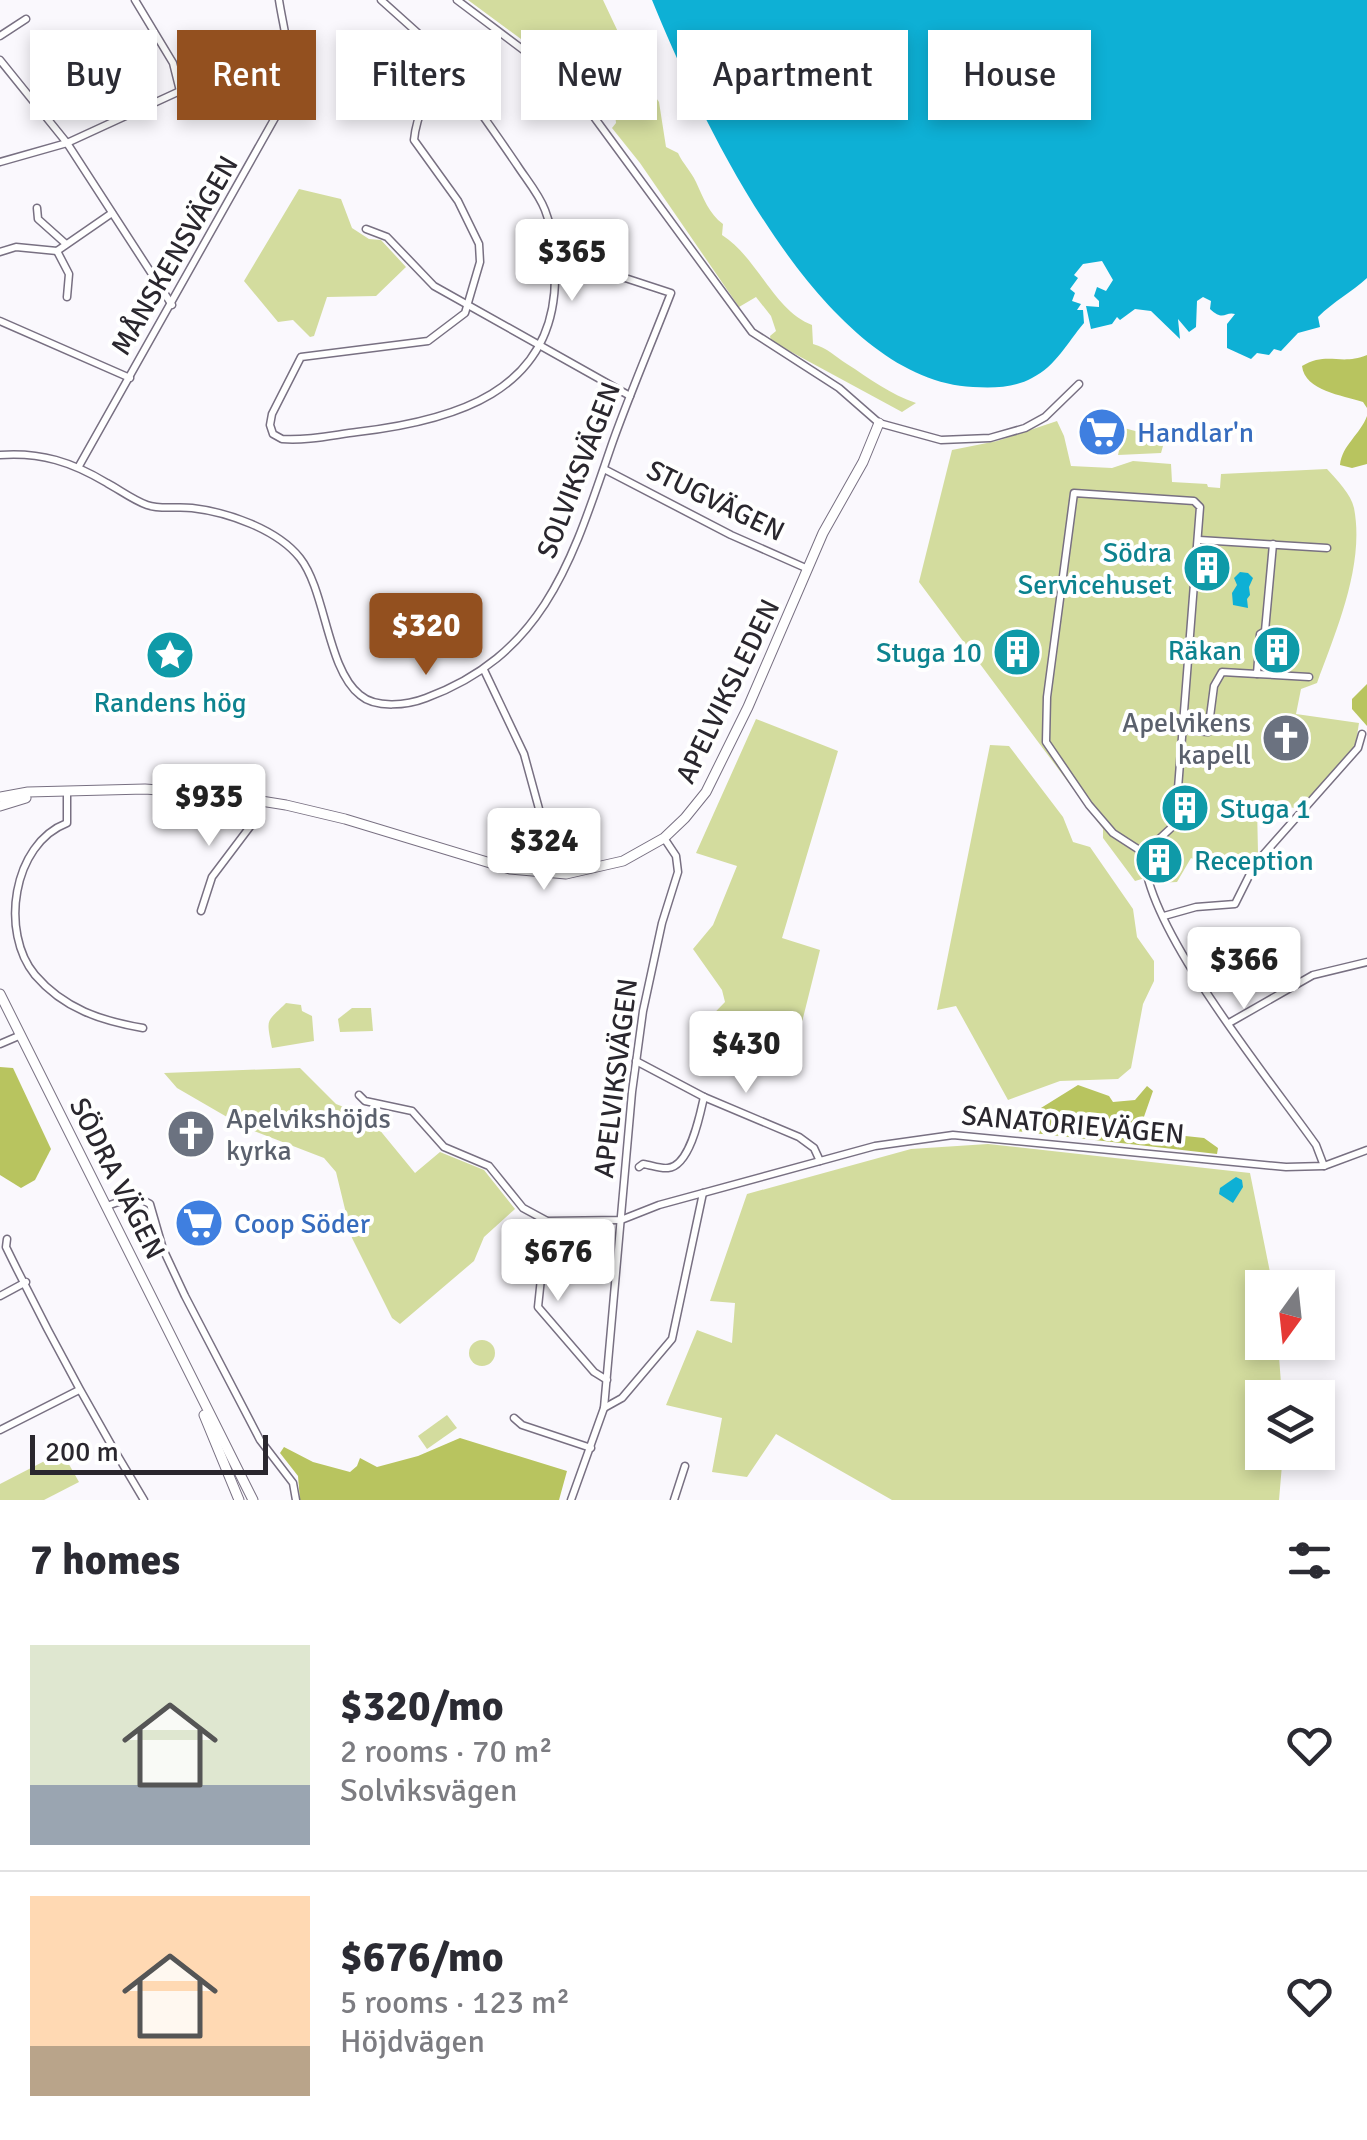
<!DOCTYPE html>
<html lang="en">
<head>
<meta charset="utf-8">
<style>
  :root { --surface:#fff; --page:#f7f7f7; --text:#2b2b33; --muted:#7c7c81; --line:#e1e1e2; --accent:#93501f }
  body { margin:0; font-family:Signika,sans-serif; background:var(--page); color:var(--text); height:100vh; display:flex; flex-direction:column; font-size:38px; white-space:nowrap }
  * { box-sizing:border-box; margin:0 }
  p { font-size:32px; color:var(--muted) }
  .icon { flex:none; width:55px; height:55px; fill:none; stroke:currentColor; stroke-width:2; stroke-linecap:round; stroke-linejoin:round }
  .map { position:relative; height:1500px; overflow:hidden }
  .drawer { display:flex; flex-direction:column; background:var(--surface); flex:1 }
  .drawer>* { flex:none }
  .banner { position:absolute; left:30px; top:30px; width:1308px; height:90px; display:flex; gap:20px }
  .needle { width:65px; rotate:195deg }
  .controls { position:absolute; left:1245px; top:1270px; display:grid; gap:20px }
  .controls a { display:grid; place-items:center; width:90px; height:90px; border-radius:0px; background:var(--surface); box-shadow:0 5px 15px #0003; font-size:50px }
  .scale { position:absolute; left:30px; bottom:25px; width:238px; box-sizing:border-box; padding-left:10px; border:5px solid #2a272e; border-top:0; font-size:28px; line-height:35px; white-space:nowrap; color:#2a272e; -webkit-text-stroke:8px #fff; paint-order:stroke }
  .price { position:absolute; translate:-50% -85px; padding:0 22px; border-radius:10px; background:#fff; color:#222; font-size:32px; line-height:65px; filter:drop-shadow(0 2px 5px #0008) }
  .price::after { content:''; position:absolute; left:50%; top:60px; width:30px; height:22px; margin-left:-15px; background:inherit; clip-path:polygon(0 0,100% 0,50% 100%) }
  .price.active { background:var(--accent); color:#fff }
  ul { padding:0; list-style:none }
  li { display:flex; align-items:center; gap:30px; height:250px; padding:0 30px }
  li+li { border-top:2px solid var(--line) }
  li span { display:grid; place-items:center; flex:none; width:280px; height:200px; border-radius:0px; color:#555 }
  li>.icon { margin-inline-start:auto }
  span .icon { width:120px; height:120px; fill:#fffc; stroke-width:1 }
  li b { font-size:42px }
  h2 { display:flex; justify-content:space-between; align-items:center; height:120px; padding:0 30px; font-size:42px }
  .chip { padding:0 35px; border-radius:0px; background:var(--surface); box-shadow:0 5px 15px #0003; font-size:35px; line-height:90px }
  .chip.active { background:var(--accent); color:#fff }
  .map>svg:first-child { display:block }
</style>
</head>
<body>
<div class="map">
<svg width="1367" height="1500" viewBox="0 0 1367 1500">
  <rect width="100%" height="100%" fill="#faf8fd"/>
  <g fill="#d3dc9e">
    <path d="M468 0H603L636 70 659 102 666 147 678 153C683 164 691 171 696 182 703 197 709 214 723 224L722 235C758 258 774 311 812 325L813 344C828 348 834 356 847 364 869 378 891 395 916 403L902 412 771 341 770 336 776 331 771 316 756 297 739 307 640 163 612 128 616 123 615 113 626 100C625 79 608 65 592 51L558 72 536 50Z"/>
    <polygon points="299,189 341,199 352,228 369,239 381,240 406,267 376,296 327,297 314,336 310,337 293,320 278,322 244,281"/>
    <path d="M1057 421 1064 436 1071 466 1112 468 1133 461 1171 464 1172 482 1207 484 1208 487 1220 488 1221 474 1327 469C1337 480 1351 494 1354 508 1365 565 1336 631 1317 683L1301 689 1296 714 1359 723 1355 748 1300 808 1257 806 1258 853C1239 860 1210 868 1191 858L1177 882 1156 883 1152 876 1135 881 1103 838V829L919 582 952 450 997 441Z"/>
    <polygon points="1124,428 1165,439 1161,453 1118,455"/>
    <polygon points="756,719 838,751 782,938 820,950 791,1066 693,1035 725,1002 722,990 693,949 713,925 737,866 696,853"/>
    <polygon points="990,745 1009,746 1063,817 1073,842 1090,847 1133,909 1137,937 1154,961 1154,981 1143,1004 1131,1068 1118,1079 1060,1081 1008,1100 956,1006 937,1010"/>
    <path d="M286 1003 301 1005 302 1011 312 1016 314 1041 272 1048C266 1017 266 1023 286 1003Z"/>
    <polygon points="352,1008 371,1008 373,1031 340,1032 338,1019"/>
    <polygon points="300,1068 336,1104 369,1117 415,1173 440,1152 484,1170 515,1209 484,1237 474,1261 400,1324 392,1318 352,1238 336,1172 324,1158 246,1128 177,1088 164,1073"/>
    <polygon points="988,1144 1250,1173 1273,1287 1262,1288 1262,1342 1278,1343 1282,1397 1262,1398 1262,1452 1283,1453 1279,1500 892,1500 776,1434 747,1477 712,1472 722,1418 666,1405 697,1330 732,1343 735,1303 710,1301 747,1194 911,1149"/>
    <circle cx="482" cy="1353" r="13"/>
    <polygon points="447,1415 457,1428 427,1449 418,1436"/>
    <polygon points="62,1452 79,1482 44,1500 0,1500 0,1484"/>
  </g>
  <g fill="#b8c45f">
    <path d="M1367 355V408L1363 402C1342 395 1305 391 1302 366 1328 351 1340 366 1367 355Z"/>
    <path d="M1367 416V464L1352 468 1340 465C1342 445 1360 435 1367 416Z"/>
    <polygon points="1367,684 1367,726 1352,709 1352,699"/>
    <polygon points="0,1067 13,1068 51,1149 35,1180 21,1188 0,1175"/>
    <polygon points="1078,1085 1109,1096 1113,1102 1135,1100 1147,1086 1153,1091 1139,1131 1204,1138 1218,1148 1217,1154 1016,1131 1020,1121"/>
    <polygon points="460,1438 567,1471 559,1500 300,1500 298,1476 280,1453 284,1447 313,1462 350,1472 357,1466 360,1458 377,1467 418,1456"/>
  </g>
  <g fill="#0eb0d5">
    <path d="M652 0H1367V278C1352 292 1334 301 1318 317L1320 327 1298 333 1281 351 1274 349 1269 355 1257 353 1251 359 1227 348V324L1235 314C1225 311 1224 322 1210 309L1211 301 1203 297 1197 301 1196 327 1189 332 1178 319 1180 339 1151 311 1135 309 1120 320 1117 317 1112 324 1091 329 1086 306 1099 307V301L1094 296 1097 287 1106 291 1113 280 1102 261 1083 264 1074 275 1078 278 1070 289 1075 293 1072 301 1081 304 1077 310H1083L1084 323C1067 343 1056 366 1032 378 1014 388 993 388 973 387 822 380 702 122 652 0Z"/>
    <polygon points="1240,572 1248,573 1253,578 1249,587 1250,595 1247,599 1248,608 1233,605 1232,593 1237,585 1234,578"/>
    <polygon points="1236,1177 1242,1180 1243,1187 1233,1203 1219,1194 1220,1188"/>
  </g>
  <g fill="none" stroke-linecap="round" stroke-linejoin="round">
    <g stroke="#787082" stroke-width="9">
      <g id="minor">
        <polyline points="135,0 173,63 180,91"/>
        <path d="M381 0 429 43 447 65C470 98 494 131 517 165 526 179 539 194 545 210 553 230 555 255 555 277 555 393 452 421 357 432 333 435 307 441 282 439L273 434 270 425 272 414 301 357 428 341 465 313 480 262 479 244 458 201 414 140C416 117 431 82 447 65"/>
        <polyline points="457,0 538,61 594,117 752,332 839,388 879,423 941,440 990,438 1025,428 1045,417 1079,384"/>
        <polyline points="0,36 26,19"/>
        <polyline points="0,60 67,143 172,305"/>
        <polyline points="0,162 67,143 180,91 290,79"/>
        <polyline points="37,208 38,219 66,244"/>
        <polyline points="366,229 387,237 434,286 630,396"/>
        <polyline points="57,251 69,274 67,297"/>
        <polyline points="0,252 16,247 57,251 112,213"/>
        <polyline points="0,321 130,378"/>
        <path d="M0 455C41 452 72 462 107 483 120 490 133 500 147 505 161 510 177 506 192 508 227 512 277 529 300 558 326 591 327 669 360 695 376 709 408 705 426 698 548 653 574 553 613 441 631 391 652 342 671 293L613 274 605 265 599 241"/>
        <path d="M79 466 285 100C296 68 284 33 279 0"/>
        <polyline points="604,469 731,535 808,569"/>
        <polyline points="1199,540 1327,548"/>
        <polyline points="484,670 524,754 550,849"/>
        <polyline points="1257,674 1309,677"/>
        <polyline points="1183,730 1208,732 1214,686 1222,672 1257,674 1260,634 1265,631 1273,544"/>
        <path d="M67 792V823C12 844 0 933 35 975 64 1009 102 1021 143 1028"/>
        <polyline points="201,911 212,877 252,824 255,799"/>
        <polyline points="1164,916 1196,907 1235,904 1255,864 1358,748 1362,734"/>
        <polyline points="1229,1023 1313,975 1367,962"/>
        <polyline points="0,1044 21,1035"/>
        <polyline points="636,1061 704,1097 799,1137 814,1148 820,1161"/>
        <path d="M359 1095 365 1101 412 1111 444 1147 489 1166 523 1208 547 1221 621 1220 659 1205 875 1146 953 1135 1286 1167 1324 1166 1316 1145C1271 1081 1144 927 1144 853L1171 828 1176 814 1200 507 1194 501 1074 493 1047 697 1046 742 1089 805 1113 833 1144 853"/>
        <polyline points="1324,1166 1367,1150"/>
        <path d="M639 1167 643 1164C651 1165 660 1169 668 1168 690 1166 700 1115 704 1097"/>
        <polyline points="107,1206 135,1196 150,1204 163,1249 185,1296 260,1440 293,1483 296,1500"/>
        <polyline points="547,1221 538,1307 594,1372 607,1380"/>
        <path d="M7 1239 6 1247C48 1333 94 1418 144 1500"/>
        <polyline points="0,1296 26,1282"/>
        <polyline points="604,1408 622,1398 672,1339 703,1193"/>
        <polyline points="514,1418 522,1425 591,1448"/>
        <polyline points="0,1430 79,1390"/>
        <polyline points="571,1500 604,1408 632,1092 643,1011 662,923 678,872 676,856 664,838"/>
        <polyline points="674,1500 685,1466"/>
      </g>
    </g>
    <g stroke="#787082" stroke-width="11">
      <g id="tertiary">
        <polyline points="0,797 28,792 145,789 224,795 286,805 345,819 510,869 566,874 623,861 664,838 685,818 706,792 748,707 823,533 863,462 879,423"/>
        <polyline points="0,806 26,798"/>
        <polyline points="0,994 253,1500"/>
        <polyline points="204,1415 239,1500"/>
      </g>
    </g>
    <use href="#minor" stroke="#fff" stroke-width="6"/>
    <use href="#tertiary" stroke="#fff" stroke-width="9"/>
  </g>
  <defs>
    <g id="supermarket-disc" transform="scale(2.5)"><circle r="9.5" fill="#3f7fe0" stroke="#fff"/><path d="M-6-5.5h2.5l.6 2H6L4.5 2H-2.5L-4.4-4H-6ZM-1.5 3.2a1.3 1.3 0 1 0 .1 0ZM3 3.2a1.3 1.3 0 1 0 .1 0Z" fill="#fff"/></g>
    <g id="building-disc" transform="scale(2.5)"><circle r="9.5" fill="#0f9aa8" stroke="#fff"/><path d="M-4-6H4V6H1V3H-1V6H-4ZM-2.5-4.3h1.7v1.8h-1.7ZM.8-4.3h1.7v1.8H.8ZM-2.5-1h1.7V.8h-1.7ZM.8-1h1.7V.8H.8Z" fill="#fff"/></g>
    <g id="sight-disc" transform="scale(2.5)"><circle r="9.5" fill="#0f9aa8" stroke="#fff"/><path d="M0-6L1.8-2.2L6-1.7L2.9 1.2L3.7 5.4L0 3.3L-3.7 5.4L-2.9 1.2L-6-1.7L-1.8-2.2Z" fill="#fff"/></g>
    <g id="church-disc" transform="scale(2.5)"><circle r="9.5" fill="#6b7280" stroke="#fff"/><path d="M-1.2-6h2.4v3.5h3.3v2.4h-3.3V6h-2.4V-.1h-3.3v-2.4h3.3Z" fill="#fff"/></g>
  </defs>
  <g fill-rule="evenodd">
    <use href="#supermarket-disc" x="1102" y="432"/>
    <use href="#building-disc" x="1207" y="568"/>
    <use href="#building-disc" x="1277" y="650"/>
    <use href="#building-disc" x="1017" y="652"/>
    <use href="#sight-disc" x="170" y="655"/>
    <use href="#church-disc" x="1286" y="738"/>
    <use href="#building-disc" x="1185" y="808"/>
    <use href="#building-disc" x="1159" y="860"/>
    <use href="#church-disc" x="191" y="1134"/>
    <use href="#supermarket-disc" x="199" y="1223"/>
  </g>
  <g text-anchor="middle" stroke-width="8" stroke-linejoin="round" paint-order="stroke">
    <g font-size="28" fill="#2a272e" stroke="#fff">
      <text transform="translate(174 255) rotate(-60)" y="10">MÅNSKENSVÄGEN</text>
      <text transform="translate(578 470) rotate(-69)" y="10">SOLVIKSVÄGEN</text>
      <text transform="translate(716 500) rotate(26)" y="10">STUGVÄGEN</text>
      <text transform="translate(727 691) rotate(-64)" y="10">APELVIKSLEDEN</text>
      <text transform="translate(615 1078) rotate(-83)" y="10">APELVIKSVÄGEN</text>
      <text transform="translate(1073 1124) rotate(5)" y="10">SANATORIEVÄGEN</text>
      <text transform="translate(118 1178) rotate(63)" y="10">SÖDRA VÄGEN</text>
    </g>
    <g font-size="28" fill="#366cbe" stroke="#fff" text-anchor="start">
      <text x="1137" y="442">Handlar'n</text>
      <text x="234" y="1233">Coop Söder</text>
    </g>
    <g font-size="28" fill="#0d838f" stroke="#fff" text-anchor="end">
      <text x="1172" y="562">Södra<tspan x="1172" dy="32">Servicehuset</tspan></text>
      <text x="1242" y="660">Räkan</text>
      <text x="982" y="662">Stuga 10</text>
      <text x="170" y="712" text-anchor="middle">Randens hög</text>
      <text x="1220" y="818" text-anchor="start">Stuga 1</text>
      <text x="1194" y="870" text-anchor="start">Reception</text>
    </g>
    <g font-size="28" fill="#5b616d" stroke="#fff" text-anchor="end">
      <text x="1251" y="732">Apelvikens<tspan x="1251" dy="32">kapell</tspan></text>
      <text x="226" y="1128" text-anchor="start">Apelvikshöjds<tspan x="226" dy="32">kyrka</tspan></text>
    </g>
  </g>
</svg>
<div class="controls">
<a><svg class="needle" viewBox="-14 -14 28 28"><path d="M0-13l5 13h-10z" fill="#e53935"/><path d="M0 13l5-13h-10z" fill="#7c7c81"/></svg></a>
<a><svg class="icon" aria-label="layers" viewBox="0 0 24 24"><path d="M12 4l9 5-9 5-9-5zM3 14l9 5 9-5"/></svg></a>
</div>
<div class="scale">200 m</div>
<b class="price" style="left:572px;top:304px">$365</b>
<b class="price active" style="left:426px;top:678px">$320</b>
<b class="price" style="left:209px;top:849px">$935</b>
<b class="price" style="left:544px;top:893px">$324</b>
<b class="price" style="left:1244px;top:1012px">$366</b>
<b class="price" style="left:746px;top:1096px">$430</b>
<b class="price" style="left:558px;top:1304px">$676</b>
<div class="banner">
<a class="chip">Buy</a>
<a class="chip active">Rent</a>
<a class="chip">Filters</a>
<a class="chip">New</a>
<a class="chip">Apartment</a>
<a class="chip">House</a>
</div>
</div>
<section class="drawer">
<h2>7 homes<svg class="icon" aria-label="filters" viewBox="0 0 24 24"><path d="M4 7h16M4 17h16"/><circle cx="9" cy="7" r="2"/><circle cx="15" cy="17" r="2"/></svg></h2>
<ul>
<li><span style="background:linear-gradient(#dfe7d0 70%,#9aa5b1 0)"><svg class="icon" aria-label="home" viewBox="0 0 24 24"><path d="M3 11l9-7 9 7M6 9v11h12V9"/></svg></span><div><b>$320/mo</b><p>2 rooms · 70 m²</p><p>Solviksvägen</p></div><svg class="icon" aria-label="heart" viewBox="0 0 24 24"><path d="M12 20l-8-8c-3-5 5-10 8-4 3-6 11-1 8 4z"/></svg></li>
<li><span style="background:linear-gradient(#ffd9b3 75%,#b9a48a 0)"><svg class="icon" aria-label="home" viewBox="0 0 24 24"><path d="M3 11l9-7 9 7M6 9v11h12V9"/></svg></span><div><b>$676/mo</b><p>5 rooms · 123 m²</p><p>Höjdvägen</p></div><svg class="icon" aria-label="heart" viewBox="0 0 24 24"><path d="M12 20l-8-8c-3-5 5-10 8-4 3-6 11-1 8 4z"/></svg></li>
</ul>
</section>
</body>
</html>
